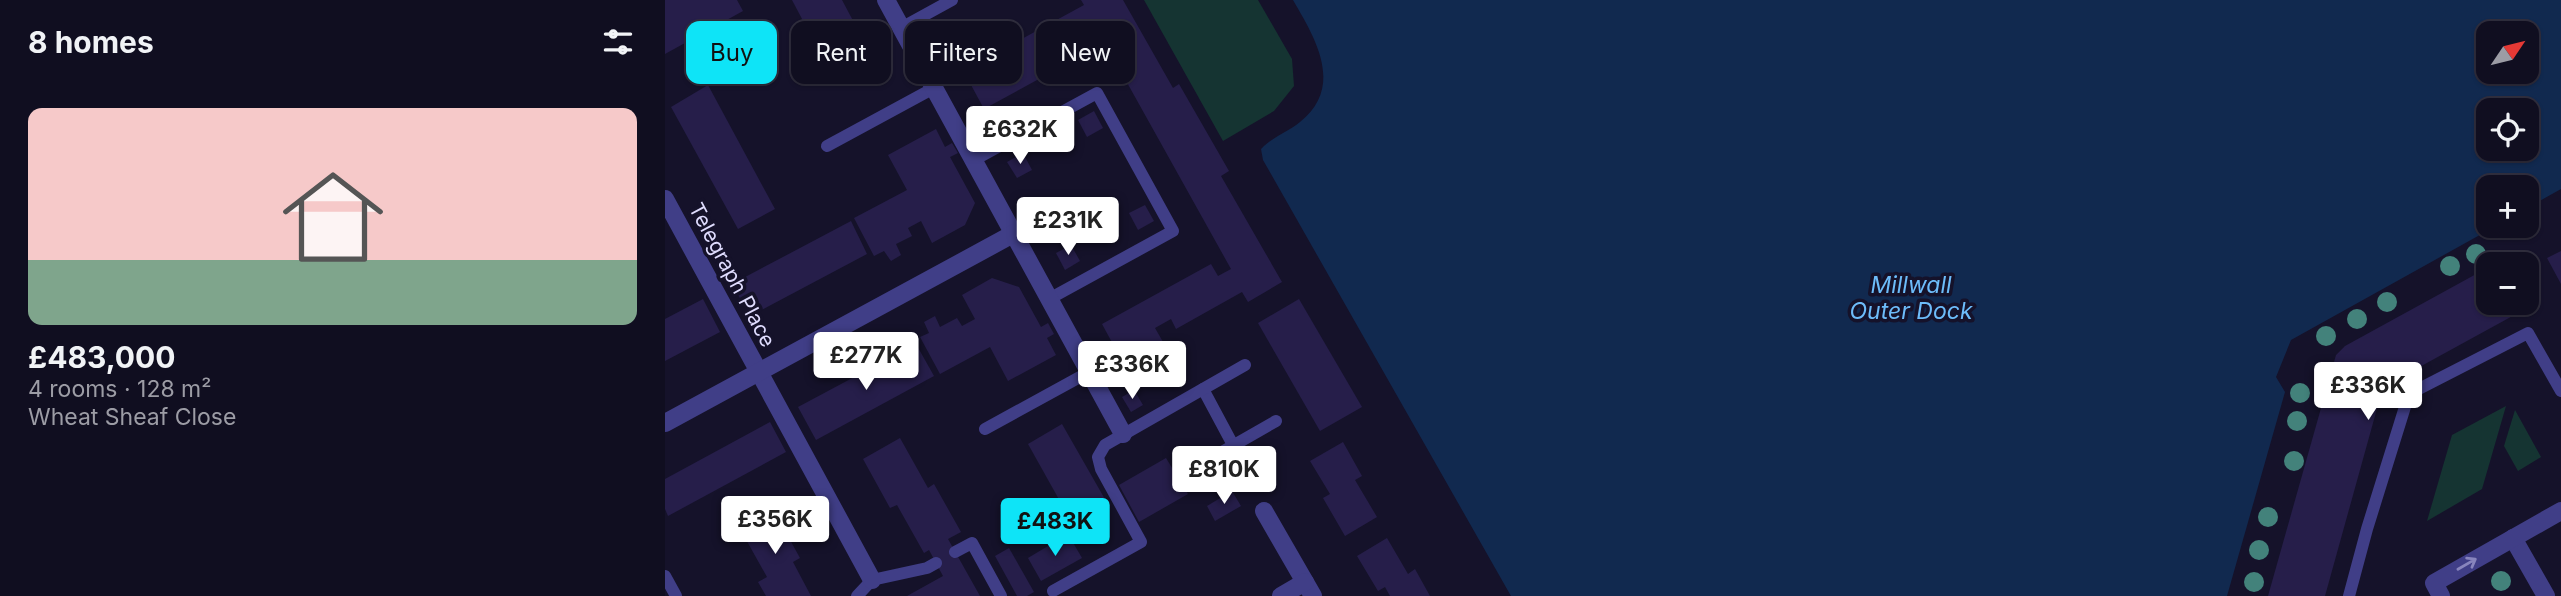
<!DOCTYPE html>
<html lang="en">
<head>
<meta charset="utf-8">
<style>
  :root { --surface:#100e20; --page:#1e1c2d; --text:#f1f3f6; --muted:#9c9ca5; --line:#302e3e; --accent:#0ee4f7 }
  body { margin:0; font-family:Inter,sans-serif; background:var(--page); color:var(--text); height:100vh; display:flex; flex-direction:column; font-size:26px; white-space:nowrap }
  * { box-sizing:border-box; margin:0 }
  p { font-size:23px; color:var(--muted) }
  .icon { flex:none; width:38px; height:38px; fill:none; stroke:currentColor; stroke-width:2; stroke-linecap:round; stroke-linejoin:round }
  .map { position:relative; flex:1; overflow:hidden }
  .side { display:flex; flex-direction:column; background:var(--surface); width:665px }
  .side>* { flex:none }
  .banner { position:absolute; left:21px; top:21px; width:665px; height:63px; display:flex; gap:14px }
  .needle { width:46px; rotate:55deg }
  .tools { position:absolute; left:1811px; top:21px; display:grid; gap:14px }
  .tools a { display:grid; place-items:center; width:63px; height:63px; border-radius:14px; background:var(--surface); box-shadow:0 2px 5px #0004,0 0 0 2px var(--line); font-size:35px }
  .price { position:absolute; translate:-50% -60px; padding:0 16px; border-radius:7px; background:#fff; color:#222; font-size:23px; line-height:46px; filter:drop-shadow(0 2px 4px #0008) }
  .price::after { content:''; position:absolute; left:50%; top:42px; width:21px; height:16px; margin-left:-10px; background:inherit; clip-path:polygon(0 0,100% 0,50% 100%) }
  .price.current { background:var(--accent); color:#111 }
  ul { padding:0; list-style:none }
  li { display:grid; align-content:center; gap:14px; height:371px; padding:0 28px }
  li+li { border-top:2px solid var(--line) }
  li span { display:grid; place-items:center; height:217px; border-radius:14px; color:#555 }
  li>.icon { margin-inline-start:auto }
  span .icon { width:126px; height:126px; fill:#fffc; stroke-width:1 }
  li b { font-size:30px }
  h2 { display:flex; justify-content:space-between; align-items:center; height:84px; padding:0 28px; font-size:30px }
  .pill { padding:0 24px; border-radius:14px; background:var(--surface); box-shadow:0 2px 5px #0004,0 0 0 2px var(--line); font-size:24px; line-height:63px }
  .pill.current { background:var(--accent); color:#111 }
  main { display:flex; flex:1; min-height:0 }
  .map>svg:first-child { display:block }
</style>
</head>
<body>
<main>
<section class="side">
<h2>8 homes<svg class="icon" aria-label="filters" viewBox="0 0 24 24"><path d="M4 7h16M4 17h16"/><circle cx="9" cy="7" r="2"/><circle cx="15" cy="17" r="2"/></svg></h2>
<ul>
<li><span style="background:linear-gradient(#f6c9c9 70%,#7fa58c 0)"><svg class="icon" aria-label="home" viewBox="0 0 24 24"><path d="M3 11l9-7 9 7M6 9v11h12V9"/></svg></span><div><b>£483,000</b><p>4 rooms · 128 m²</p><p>Wheat Sheaf Close</p></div></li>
</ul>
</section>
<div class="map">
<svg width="1896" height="596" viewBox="0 0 1896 596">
  <rect width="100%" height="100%" fill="#15122a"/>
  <g fill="#153432">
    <polygon points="479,0 593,0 627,59 629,86 609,111 558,141"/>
    <polygon points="1841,406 1817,489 1762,521 1787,435"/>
    <polygon points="1850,410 1876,457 1853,471 1839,446"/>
  </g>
  <path fill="#11294f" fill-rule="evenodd" d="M628 0H1896V189L1862 208V187H1824V226H1831L1626 340 1611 377 1620 392 1562 596H846L598 160 596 149 599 146C610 136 624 131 635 122 680 86 650 38 628 0ZM1824 33H1862V72H1824ZM1824 110H1862V149H1824Z"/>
  <g fill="#261e4a">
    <polygon points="0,0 72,0 78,11 0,54"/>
    <polygon points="127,0 177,0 211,64 172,85"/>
    <polygon points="416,0 458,0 508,88 514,84 564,171 556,176 617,282 583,302 577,292 511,329 506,319 490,328 509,361 469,383 437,324 546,264 553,276 566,269 431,27 419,34 427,50 319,109 285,46 322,26 343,64 359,55 353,41 419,5"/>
    <polygon points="43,85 110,209 73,229 6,107"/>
    <polygon points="429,111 438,128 422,137 413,120"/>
    <polygon points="271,129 280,147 287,143 293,153 285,157 310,203 300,225 267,243 256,221 243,228 247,236 231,244 236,255 226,261 219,251 209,256 189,218 242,190 223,155"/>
    <polygon points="358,153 367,170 352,178 342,162"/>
    <polygon points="480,205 489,221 473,230 464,213"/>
    <polygon points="186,221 202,254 85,316 67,284"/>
    <polygon points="406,245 415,261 400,270 391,253"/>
    <polygon points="1896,251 1896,284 1882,258"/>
    <polygon points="1824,267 1824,303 1848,303 1853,313 1718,387 1660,596 1603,596 1671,355 1680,346"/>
    <polygon points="327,278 354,287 376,327 383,323 389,334 382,338 391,355 343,381 325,347 275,374 255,337 264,333 259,322 270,316 275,327 292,318 297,326 310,319 297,295"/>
    <polygon points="38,299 55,332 0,361 0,319"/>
    <polygon points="634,299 697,407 655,431 593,323"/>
    <polygon points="251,344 269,376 151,440 133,407"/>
    <polygon points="469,390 478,405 466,412 457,397"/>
    <polygon points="105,422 121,452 3,516 0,509 0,479"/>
    <polygon points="397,424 445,508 410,528 363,444"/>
    <polygon points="235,438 263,488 269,484 296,532 283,539 315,596 242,596 278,576 264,550 259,553 232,505 225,508 198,459"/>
    <polygon points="678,442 697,476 690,480 712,517 680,536 658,498 665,494 645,461"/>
    <polygon points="501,458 523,494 474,522 454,485"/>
    <polygon points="567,491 576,506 550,521 542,506"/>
    <polygon points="108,509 135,558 128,562 146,596 101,596 93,582 102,577 74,527"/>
    <polygon points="403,534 417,558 376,581 363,558"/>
    <polygon points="722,538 743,574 750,569 765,596 725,596 720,587 713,591 692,556"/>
    <polygon points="344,548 369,592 362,596 352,596 330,556"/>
  </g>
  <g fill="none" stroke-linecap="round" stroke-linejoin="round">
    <g stroke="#403e87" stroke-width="12">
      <polyline points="236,28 287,0"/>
      <polyline points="162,146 269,88"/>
      <polyline points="309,160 432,93 508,231 384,299"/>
      <polyline points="538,389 568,445"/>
      <polyline points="320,429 424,372"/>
      <polyline points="536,464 611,421"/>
      <polyline points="290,552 307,543 336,596"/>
      <polyline points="0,576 11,596"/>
      <polyline points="388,591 476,542 436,469 433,457 440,445 580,365"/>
      <polyline points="192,596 207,580 262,568 271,563"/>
      <polyline points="1684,596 1702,529 1744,394 1863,333 1896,391"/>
    </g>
    <g stroke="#403e87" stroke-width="18">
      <polyline points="221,0 458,434"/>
      <polyline points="0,199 207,580"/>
      <polyline points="0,423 350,233"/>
      <polyline points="599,511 648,596"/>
      <polyline points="1848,538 1881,596"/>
      <polyline points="616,596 640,582"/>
      <polyline points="1776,596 1769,583 1896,511"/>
    </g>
  </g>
  <g fill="#43827b">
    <circle cx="1811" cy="254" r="10"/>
    <circle cx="1785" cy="266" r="10"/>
    <circle cx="1722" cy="302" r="10"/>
    <circle cx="1692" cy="319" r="10"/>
    <circle cx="1661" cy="336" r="10"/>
    <circle cx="1635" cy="393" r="10"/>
    <circle cx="1632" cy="421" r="10"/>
    <circle cx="1629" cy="461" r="10"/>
    <circle cx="1603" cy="517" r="10"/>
    <circle cx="1594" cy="550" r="10"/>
    <circle cx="1836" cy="581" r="10"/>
    <circle cx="1589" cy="582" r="10"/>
  </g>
  <defs><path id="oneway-shaft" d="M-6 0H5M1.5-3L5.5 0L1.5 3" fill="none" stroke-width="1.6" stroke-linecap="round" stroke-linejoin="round" transform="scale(1.75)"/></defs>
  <use stroke="#8885bd" href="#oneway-shaft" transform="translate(1802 564) rotate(-30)"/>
  <g text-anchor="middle" stroke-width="7" stroke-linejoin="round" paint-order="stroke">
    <g font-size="21" fill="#dfdcfe" stroke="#15122a">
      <text transform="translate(67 275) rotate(62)" y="7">Telegraph Place</text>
    </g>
    <g font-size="23" font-style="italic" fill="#6dbcfa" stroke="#15122a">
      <text x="1246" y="293">Millwall<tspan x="1246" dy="26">Outer Dock</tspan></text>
    </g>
  </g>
</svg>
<div class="tools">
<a><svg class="needle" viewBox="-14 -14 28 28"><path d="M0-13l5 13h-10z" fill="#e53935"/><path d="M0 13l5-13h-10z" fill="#9c9ca5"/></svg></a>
<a><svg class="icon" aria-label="locate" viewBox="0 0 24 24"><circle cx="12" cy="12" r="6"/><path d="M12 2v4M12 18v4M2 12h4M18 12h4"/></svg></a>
<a>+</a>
<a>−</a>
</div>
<b class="price" style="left:355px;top:166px">£632K</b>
<b class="price" style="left:403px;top:257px">£231K</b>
<b class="price" style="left:201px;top:392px">£277K</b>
<b class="price" style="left:467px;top:401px">£336K</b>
<b class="price" style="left:1703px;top:422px">£336K</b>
<b class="price" style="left:559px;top:506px">£810K</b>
<b class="price" style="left:110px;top:556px">£356K</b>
<b class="price current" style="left:390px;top:558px">£483K</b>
<div class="banner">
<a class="pill current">Buy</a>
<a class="pill">Rent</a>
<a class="pill">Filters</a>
<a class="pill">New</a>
</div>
</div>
</main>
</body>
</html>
